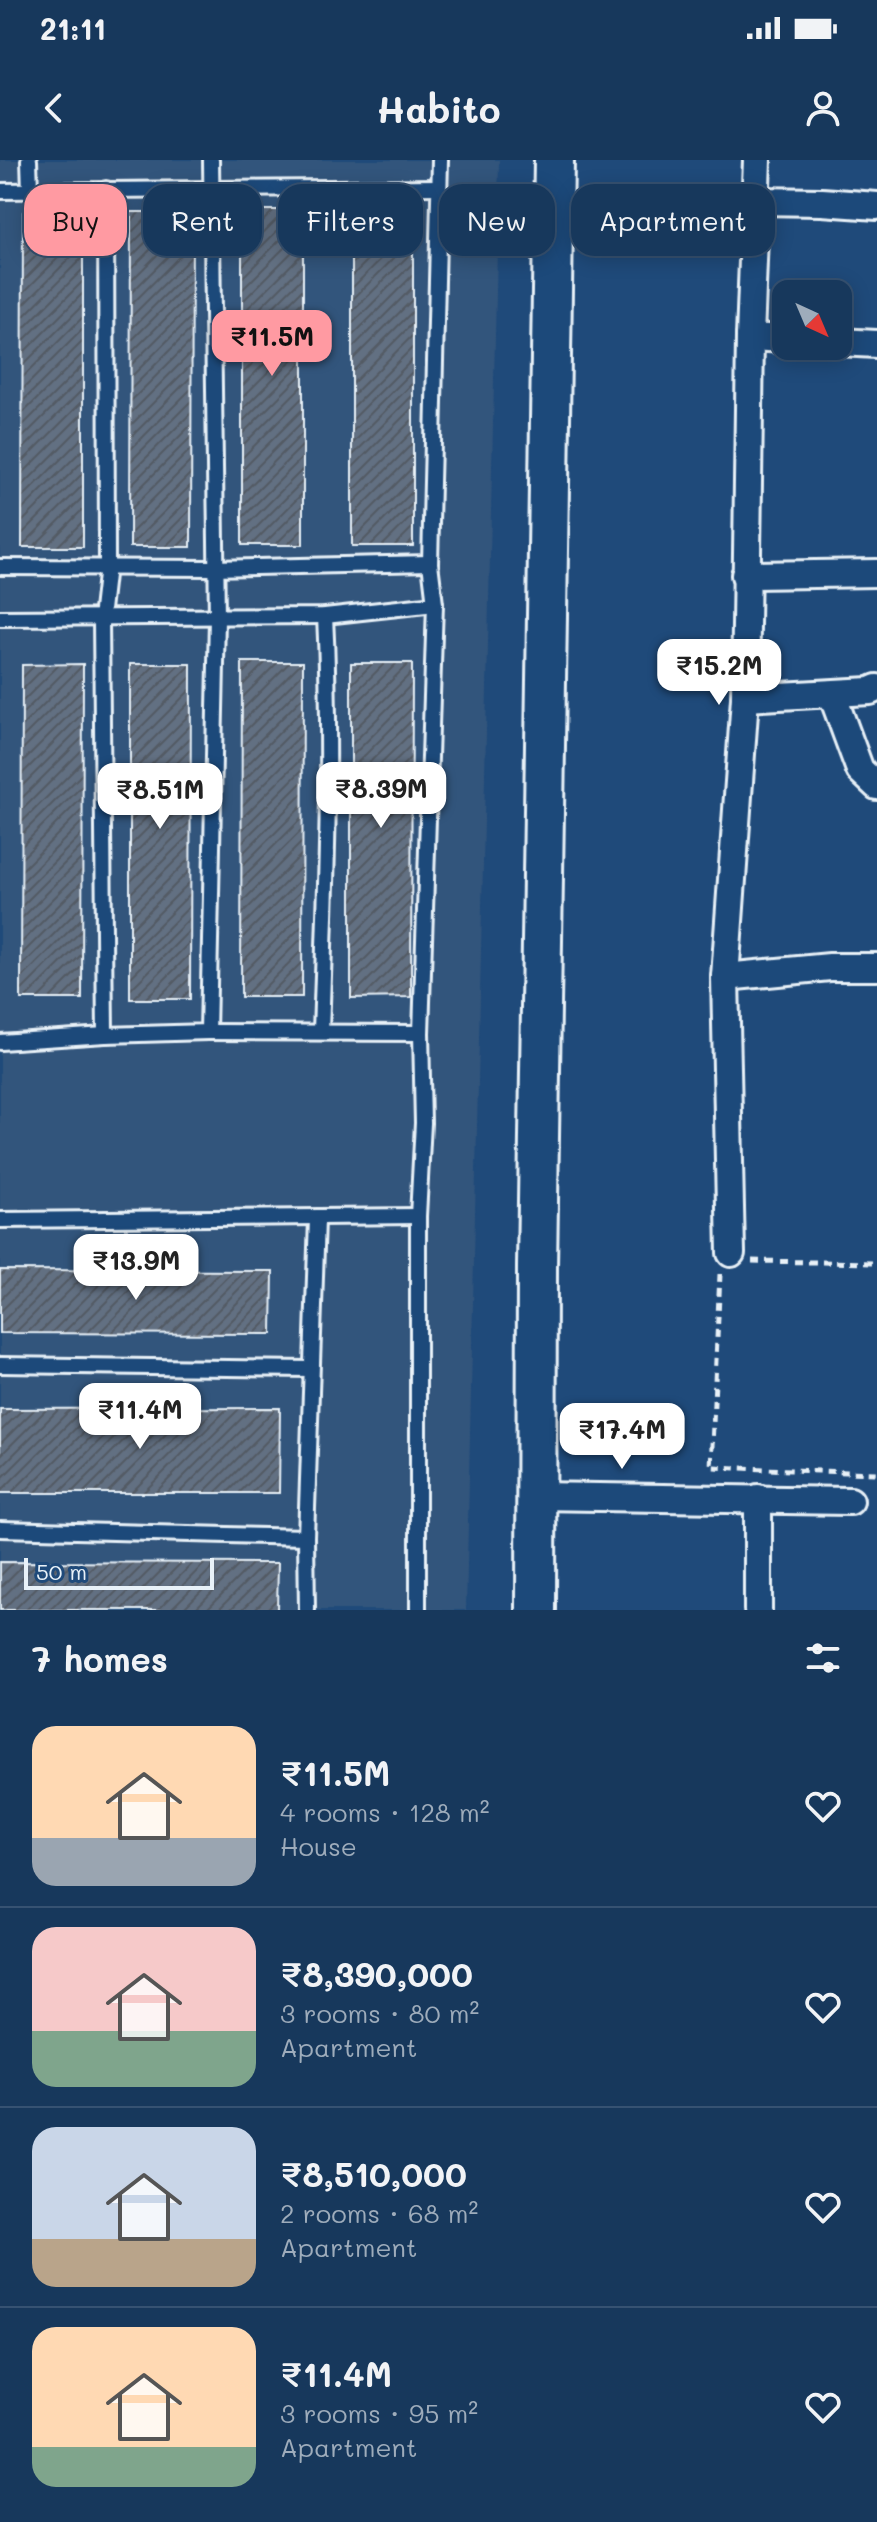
<!DOCTYPE html>
<html lang="en">
<head>
<meta charset="utf-8">
<style>
  :root { --surface:#17385c; --page:#203f62; --text:#f1f3f6; --muted:#9eacbb; --line:#365272; --accent:#ff9aa2 }
  body { margin:0; font-family:Mali,sans-serif; background:var(--page); color:var(--text); height:100vh; display:flex; flex-direction:column; font-size:30px; white-space:nowrap }
  * { box-sizing:border-box; margin:0 }
  p { font-size:26px; color:var(--muted) }
  .icon { flex:none; width:44px; height:44px; fill:none; stroke:currentColor; stroke-width:2; stroke-linecap:round; stroke-linejoin:round }
  .map { position:relative; height:1450px; overflow:hidden }
  .panel { display:flex; flex-direction:column; background:var(--surface); flex:1 }
  .panel>* { flex:none }
  .banner { position:absolute; left:24px; top:24px; width:830px; height:72px; display:flex; gap:16px }
  .needle { width:52px; rotate:136deg }
  .tools { position:absolute; left:772px; top:120px; display:grid; gap:16px }
  .tools a { display:grid; place-items:center; width:80px; height:80px; border-radius:16px; background:var(--surface); box-shadow:0 4px 20px #0003,0 0 0 2px var(--line); font-size:40px }
  .scale { position:absolute; left:24px; bottom:20px; width:190px; box-sizing:border-box; padding-left:8px; border:4px solid #e8f1f8; border-top:0; font-size:22px; line-height:28px; white-space:nowrap; color:#e8f1f8; -webkit-text-stroke:6px #1f4a7a; paint-order:stroke }
  .price { position:absolute; translate:-50% -68px; padding:0 18px; border-radius:16px; background:#fff; color:#222; font-size:26px; line-height:52px; filter:drop-shadow(0 2px 4px #0008) }
  .price::after { content:''; position:absolute; left:50%; top:48px; width:24px; height:18px; margin-left:-12px; background:inherit; clip-path:polygon(0 0,100% 0,50% 100%) }
  .price.active { background:var(--accent); color:#111 }
  ul { padding:0; list-style:none }
  li { display:flex; align-items:center; gap:24px; height:200px; padding:0 32px }
  li+li { border-top:2px solid var(--line) }
  li span { display:grid; place-items:center; flex:none; width:224px; height:160px; border-radius:24px; color:#555 }
  li>.icon { margin-inline-start:auto }
  span .icon { width:96px; height:96px; fill:#fffc; stroke-width:1 }
  li b { font-size:34px }
  h2 { display:flex; justify-content:space-between; align-items:center; height:96px; padding:0 32px; font-size:34px }
  .pill { padding:0 28px; border-radius:24px; background:var(--surface); box-shadow:0 4px 20px #0003,0 0 0 2px var(--line); font-size:28px; line-height:72px }
  .pill.active { background:var(--accent); color:#111 }
  .status { display:flex; justify-content:space-between; align-items:center; height:56px; padding:0 40px; background:var(--surface); direction:ltr }
  .status svg { height:22px; fill:currentColor }
  header { display:flex; justify-content:space-between; align-items:center; height:104px; padding:0 32px; background:var(--surface); font-size:36px; font-weight:800 }
  .map>svg:first-child { display:block }
</style>
</head>
<body>
<div class="status"><b>21:11</b><svg viewBox="0 0 49 12"><path d="M0 12V9h3v3zM5 12V6h3v6zM10 12V3h3v9zM15 12V0h3v12zM26 1h20v11H26zM47 4h2v5h-2z"/></svg></div>
<header><svg class="icon" aria-label="back" viewBox="0 0 24 24"><path d="M15 5l-7 7 7 7"/></svg>Habito<svg class="icon" aria-label="person" viewBox="0 0 24 24"><circle cx="12" cy="8" r="4"/><path d="M4 21q1-7 8-7t8 7"/></svg></header>
<div class="map">
<svg width="877" height="1450" viewBox="0 0 877 1450">
  <defs>
    <pattern id="building-hatch" width="6" height="6" patternUnits="userSpaceOnUse" patternTransform="scale(2)"><rect width="6" height="6" fill="#626f82"/><path d="M-1 1l2-2M0 6l6-6M5 7l2-2" fill="none" stroke="#535a63"/></pattern>
  </defs>
  <rect width="100%" height="100%" fill="#1f4a7a"/>
  <filter id="ink" filterUnits="userSpaceOnUse"><feTurbulence type="fractalNoise" baseFrequency=".0125" numOctaves="2"/><feDisplacementMap in="SourceGraphic" scale="16" xChannelSelector="R" yChannelSelector="G"/><feConvolveMatrix kernelMatrix="1 2 1 2 8 2 1 2 1" color-interpolation-filters="sRGB"/></filter>
  <g filter="url(#ink)">
    <polygon fill="#33557c" points="0,0 499,0 466,1450 0,1450"/>
    <g fill="url(#building-hatch)" stroke="#e8f1f8" stroke-width="2">
      <rect x="242" y="50" width="61" height="335"/>
      <rect x="352" y="51" width="61" height="335"/>
      <polygon points="23,52 83,52 83,387 22,387"/>
      <polygon points="131,52 192,52 191,387 130,387"/>
      <polygon points="242,502 303,502 302,837 241,837"/>
      <polygon points="351,503 412,503 411,837 351,838"/>
      <polygon points="83,504 82,839 21,839 22,505"/>
      <polygon points="130,504 191,504 190,839 130,839"/>
      <polygon points="0,1110 273,1111 272,1174 0,1173"/>
      <polygon points="280,1248 279,1333 0,1333 0,1249"/>
      <polygon points="0,1402 278,1403 277,1450 0,1450"/>
    </g>
    <g fill="none" stroke-linecap="round" stroke-linejoin="round">
      <g stroke="#e8f1f8" stroke-width="20">
        <g id="lane">
          <polyline points="29,0 30,30"/>
          <polyline points="0,31 439,27"/>
          <polyline points="0,407 214,408 430,403"/>
          <polyline points="0,458 325,456 435,444 430,403 440,0"/>
          <path d="M321 871C326 732 332 595 325 456"/>
          <polyline points="208,872 421,873"/>
          <polyline points="105,875 101,459 107,406 106,29"/>
          <polyline points="0,882 105,875 208,872 217,458 211,0"/>
          <polyline points="0,1060 418,1056"/>
          <polyline points="0,1205 311,1209"/>
          <polyline points="0,1369 306,1377"/>
          <polyline points="307,1450 306,1377 317,1059"/>
          <polyline points="418,1450 418,1056 423,963 421,873 435,444"/>
        </g>
      </g>
      <g stroke="#e8f1f8" stroke-width="32">
        <g id="street">
          <polyline points="756,41 822,42 877,46"/>
          <polyline points="750,177 786,179"/>
          <polyline points="838,182 877,184"/>
          <polyline points="745,415 877,413"/>
          <polyline points="832,534 860,610 877,626"/>
          <polyline points="745,538 870,531 877,528"/>
          <polyline points="725,817 830,807 877,807"/>
          <polyline points="731,1093 725,817 745,538 750,177 757,0"/>
          <polyline points="536,1336 850,1341"/>
          <polyline points="758,1338 758,1450"/>
        </g>
      </g>
      <g stroke="#e8f1f8" stroke-width="44">
        <polyline id="secondary" points="536,1450 537,1107 554,0"/>
      </g>
      <g stroke="#e8f1f8" stroke-width="5" stroke-dasharray="8 6" stroke-linecap="butt">
        <polyline points="752,1101 877,1103"/>
        <polyline points="720,1114 711,1307 877,1313"/>
      </g>
      <use href="#lane" stroke="#1f4a7a" stroke-width="14"/>
      <use href="#street" stroke="#1f4a7a" stroke-width="26"/>
      <use href="#secondary" stroke="#1f4a7a" stroke-width="38"/>
    </g>
  </g>
</svg>
<div class="tools">
<a><svg class="needle" viewBox="-14 -14 28 28"><path d="M0-13l5 13h-10z" fill="#e53935"/><path d="M0 13l5-13h-10z" fill="#9eacbb"/></svg></a>
</div>
<div class="scale">50 m</div>
<b class="price active" style="left:272px;top:218px">₹11.5M</b>
<b class="price" style="left:719px;top:547px">₹15.2M</b>
<b class="price" style="left:381px;top:670px">₹8.39M</b>
<b class="price" style="left:160px;top:671px">₹8.51M</b>
<b class="price" style="left:136px;top:1142px">₹13.9M</b>
<b class="price" style="left:140px;top:1291px">₹11.4M</b>
<b class="price" style="left:622px;top:1311px">₹17.4M</b>
<div class="banner">
<a class="pill active">Buy</a>
<a class="pill">Rent</a>
<a class="pill">Filters</a>
<a class="pill">New</a>
<a class="pill">Apartment</a>
</div>
</div>
<section class="panel">
<h2>7 homes<svg class="icon" aria-label="filters" viewBox="0 0 24 24"><path d="M4 7h16M4 17h16"/><circle cx="9" cy="7" r="2"/><circle cx="15" cy="17" r="2"/></svg></h2>
<ul>
<li><span style="background:linear-gradient(#ffd9b3 70%,#9aa5b1 0)"><svg class="icon" aria-label="home" viewBox="0 0 24 24"><path d="M3 11l9-7 9 7M6 9v11h12V9"/></svg></span><div><b>₹11.5M</b><p>4 rooms · 128 m²</p><p>House</p></div><svg class="icon" aria-label="heart" viewBox="0 0 24 24"><path d="M12 20l-8-8c-3-5 5-10 8-4 3-6 11-1 8 4z"/></svg></li>
<li><span style="background:linear-gradient(#f6c9c9 65%,#7fa58c 0)"><svg class="icon" aria-label="home" viewBox="0 0 24 24"><path d="M3 11l9-7 9 7M6 9v11h12V9"/></svg></span><div><b>₹8,390,000</b><p>3 rooms · 80 m²</p><p>Apartment</p></div><svg class="icon" aria-label="heart" viewBox="0 0 24 24"><path d="M12 20l-8-8c-3-5 5-10 8-4 3-6 11-1 8 4z"/></svg></li>
<li><span style="background:linear-gradient(#c9d6e8 70%,#b9a48a 0)"><svg class="icon" aria-label="home" viewBox="0 0 24 24"><path d="M3 11l9-7 9 7M6 9v11h12V9"/></svg></span><div><b>₹8,510,000</b><p>2 rooms · 68 m²</p><p>Apartment</p></div><svg class="icon" aria-label="heart" viewBox="0 0 24 24"><path d="M12 20l-8-8c-3-5 5-10 8-4 3-6 11-1 8 4z"/></svg></li>
<li><span style="background:linear-gradient(#ffd9b3 75%,#7fa58c 0)"><svg class="icon" aria-label="home" viewBox="0 0 24 24"><path d="M3 11l9-7 9 7M6 9v11h12V9"/></svg></span><div><b>₹11.4M</b><p>3 rooms · 95 m²</p><p>Apartment</p></div><svg class="icon" aria-label="heart" viewBox="0 0 24 24"><path d="M12 20l-8-8c-3-5 5-10 8-4 3-6 11-1 8 4z"/></svg></li>
</ul>
</section>
</body>
</html>
